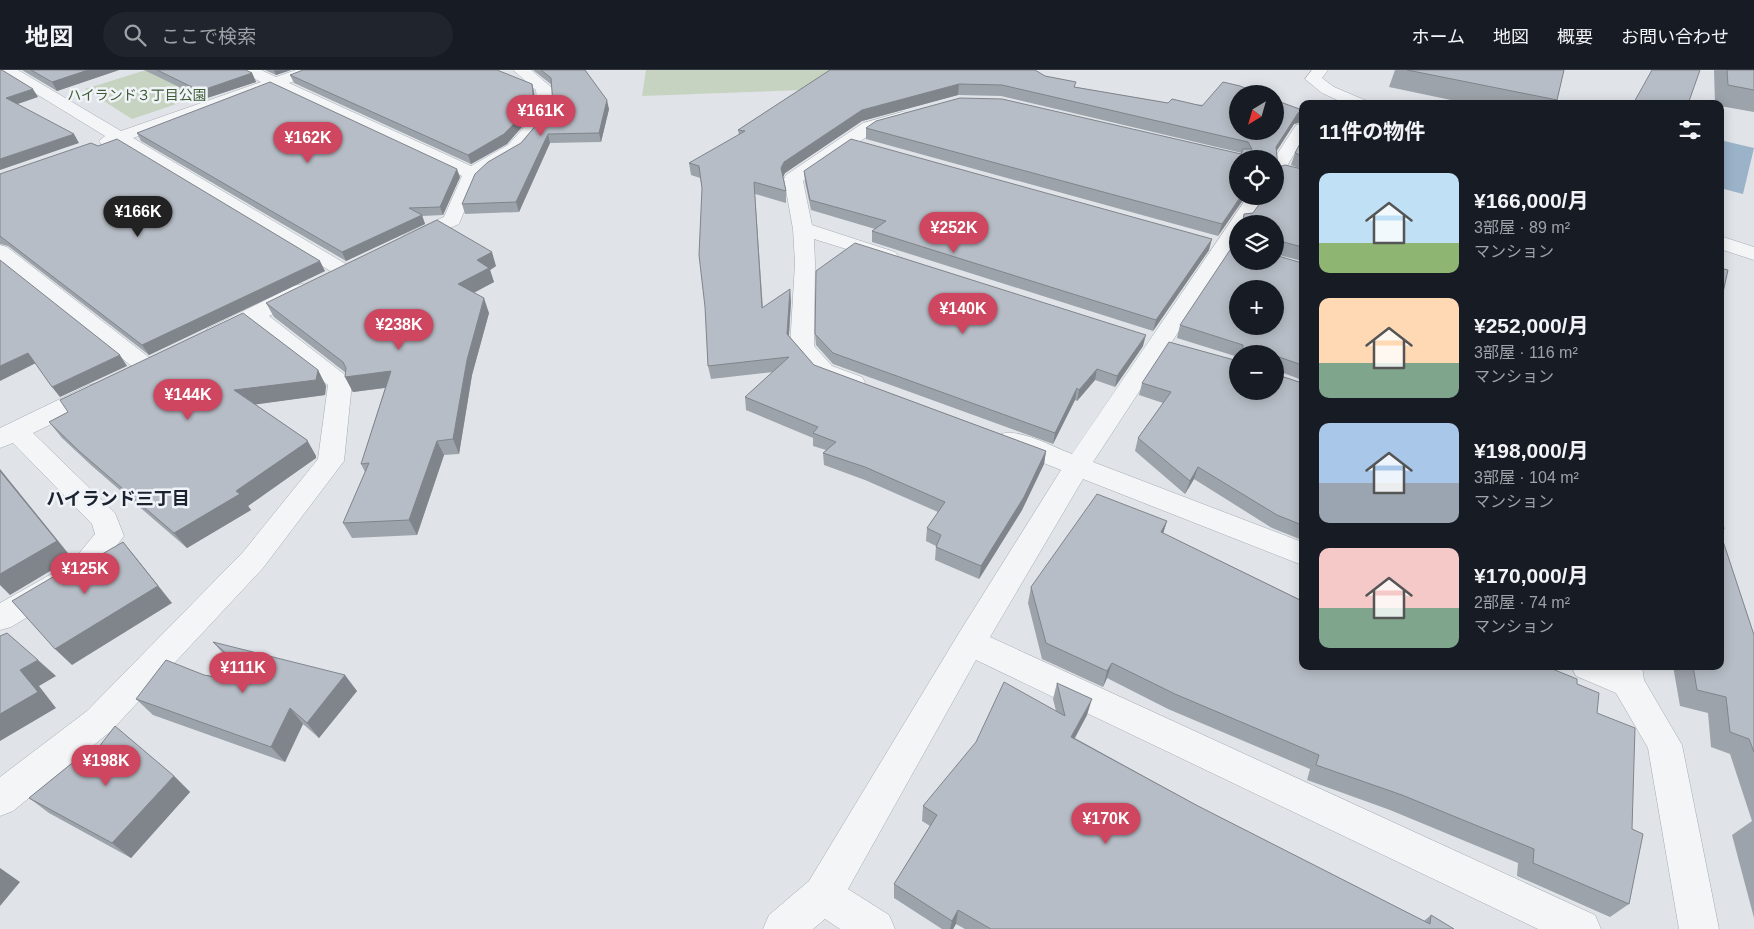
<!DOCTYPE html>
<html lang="ja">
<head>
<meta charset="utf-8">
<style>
  :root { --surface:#171b24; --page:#20242c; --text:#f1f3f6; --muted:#9ea1a6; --line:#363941; --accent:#ce465f }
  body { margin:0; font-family:Arial,"Noto Sans JP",sans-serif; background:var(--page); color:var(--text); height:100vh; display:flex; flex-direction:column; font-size:19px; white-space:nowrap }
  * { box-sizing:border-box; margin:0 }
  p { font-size:16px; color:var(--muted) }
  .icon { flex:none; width:28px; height:28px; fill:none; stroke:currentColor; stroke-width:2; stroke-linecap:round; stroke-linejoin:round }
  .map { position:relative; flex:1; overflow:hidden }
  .drawer { position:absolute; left:1299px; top:30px; width:425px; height:570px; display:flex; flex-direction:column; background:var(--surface); border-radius:10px; box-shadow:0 2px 12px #0003 }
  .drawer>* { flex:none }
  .needle { width:32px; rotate:217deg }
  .tools { position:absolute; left:1229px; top:15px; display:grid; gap:10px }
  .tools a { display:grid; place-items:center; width:55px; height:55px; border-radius:50%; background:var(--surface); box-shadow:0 2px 12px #0003; font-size:25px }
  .price { position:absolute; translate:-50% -42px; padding:0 11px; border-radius:18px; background:var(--accent); color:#fff; font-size:16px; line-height:32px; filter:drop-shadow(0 1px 2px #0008) }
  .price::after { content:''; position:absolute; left:50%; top:30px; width:15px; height:11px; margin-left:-8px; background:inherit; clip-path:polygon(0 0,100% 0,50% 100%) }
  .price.selected { background:#222; color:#fff }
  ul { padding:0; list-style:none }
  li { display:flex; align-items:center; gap:15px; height:125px; padding:0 20px }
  li span { display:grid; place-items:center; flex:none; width:140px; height:100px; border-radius:10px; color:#555 }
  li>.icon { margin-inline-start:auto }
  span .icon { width:60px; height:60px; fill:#fffc; stroke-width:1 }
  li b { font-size:21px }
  h2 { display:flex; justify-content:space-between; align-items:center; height:60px; padding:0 20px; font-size:21px }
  header { display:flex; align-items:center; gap:30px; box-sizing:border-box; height:70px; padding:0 25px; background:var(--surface); border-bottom:1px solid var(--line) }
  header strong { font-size:24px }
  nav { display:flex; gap:28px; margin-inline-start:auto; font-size:18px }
  .search { width:350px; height:45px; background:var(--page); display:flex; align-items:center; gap:12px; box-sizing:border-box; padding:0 18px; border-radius:28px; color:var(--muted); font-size:19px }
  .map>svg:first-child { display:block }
</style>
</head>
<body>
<header>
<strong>地図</strong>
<div class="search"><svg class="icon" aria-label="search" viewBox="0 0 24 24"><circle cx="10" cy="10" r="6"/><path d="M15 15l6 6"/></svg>ここで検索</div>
<nav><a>ホーム</a><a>地図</a><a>概要</a><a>お問い合わせ</a></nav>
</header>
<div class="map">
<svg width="1754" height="859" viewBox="0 0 1754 859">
  <rect width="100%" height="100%" fill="#e0e4e9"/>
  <g fill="#c7d3c1">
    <polygon points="146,0 245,11 132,49 85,19"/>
    <polygon points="646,0 965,0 885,17 642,26"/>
  </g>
  <polygon fill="#9bb3c9" points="1720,70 1754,78 1743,124 1720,118"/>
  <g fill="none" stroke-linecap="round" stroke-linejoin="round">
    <g stroke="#a5abb3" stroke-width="1">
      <g id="minor">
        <path d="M0 0H18L121 61 261 12 243 3 240 0H261L276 7 296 0H319L316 3 289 13 471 96 508 75 538 42 536 20 513 0H531L552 18 554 43C547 54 529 77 518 84 503 93 487 99 476 112L459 154 411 175 404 173 401 169 404 165 444 147 462 106 274 18 133 68 351 197 355 201 351 205 344 207 337 205 118 73 108 76 102 75 99 71 105 66 2 3Z"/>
        <polygon points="1312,0 1328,0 1322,8 1334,17 1367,31 1369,34 1346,34 1322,23 1305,9"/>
        <polygon points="902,42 908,43 910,47 908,51 875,61 803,111 812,155 895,182 898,186 895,190 888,192 814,169 815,193 814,276 832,296 862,307 865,312 862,317 853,320 816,306 790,277 795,193 793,159 784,109 786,105 863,53"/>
        <polygon points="1302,54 1302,72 1281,105 1275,107 1274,89 1296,55"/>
        <path d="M1248 126H1267L1248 154H1238V171L1093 392 1302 472V495L1083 409 990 567 1595 845 1601 859H1538L976 590 848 819 889 845 895 859H840L825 849 813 859H763L769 845 809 811 959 563 1061 400 1001 376 997 370 1001 364C1020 358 1053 377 1072 384Z"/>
        <polygon points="1720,166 1754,177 1754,190 1720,179"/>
        <polygon points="0,175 7,177 155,292 159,297 155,302 147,304 139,302 0,191"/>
        <polygon points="302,214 310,216 313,221 310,226 269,246 349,308 352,313 344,391 263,498 111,661 13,741 0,746 0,707 87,641 243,482 318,389 328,315 251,255 223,269 215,271 207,269 204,264 207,259 294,216"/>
        <polygon points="98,313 107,315 110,321 107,327 33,363 115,443 124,466 91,509 11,557 0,560 0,533 71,493 95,464 92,454 13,373 0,378 0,358 89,315"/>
        <polygon points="1571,596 1642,596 1644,610 1682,675 1719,859 1679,859 1648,678 1616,623 1576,606"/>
      </g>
    </g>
    <use href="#minor" fill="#f3f5f7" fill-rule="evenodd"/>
  </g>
  <g fill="#9da3aa">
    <polygon points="22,0 119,0 57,21"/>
    <polygon points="144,0 246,0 252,3 256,12 204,29"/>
    <polygon points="265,0 291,0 276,5"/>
    <polygon points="533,0 585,0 609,39 601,72 550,73 519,142 465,144 462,134 521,73 553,35 552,15"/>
    <polygon points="830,0 1045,6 1075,17 1168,33 1302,40 1302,47 1301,52 1294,54 1276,82 1278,97 1302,99 1302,191 1275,184 1275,154 1241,154 1244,144 1253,143 1275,126 1275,89 1238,89 1238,126 1218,166 866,69 866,58 1241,84 1242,83 1001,26 958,25 862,51 785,103 783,107 786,121 786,133 755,124 763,238 791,231 789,266 814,295 1046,381 1044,394 1022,440 979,509 935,490 936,476 926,471 927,458 938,442 865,410 824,395 823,383 826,380 813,376 813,368 746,340 745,327 773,302 711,309 708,296 702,118 700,108 691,105 689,93 739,65 738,60"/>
    <polygon points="1395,0 1564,0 1557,30 1555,34 1470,34 1389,17"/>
    <polygon points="1714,0 1754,0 1754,42 1720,36 1720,34 1715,34"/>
    <polygon points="290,5 532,14 534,22 536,41 507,74 471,94 294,13"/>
    <polygon points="137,63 460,107 443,145 422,146 425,154 346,191 141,71"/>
    <polygon points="1302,70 1302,99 1291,95 1295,83"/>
    <polygon points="804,101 1209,180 1153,261 872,172 872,161 875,159 811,140 805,112"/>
    <polygon points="0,104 325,201 149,285 8,176 0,174"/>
    <polygon points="1238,191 1302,193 1302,310 1278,301 1278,305 1302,313 1302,470 1272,458 1194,409 1185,424 1135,381 1138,368 1163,333 1139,325 1142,313 1238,321 1275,284 1238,284 1238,287 1177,268 1180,255"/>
    <polygon points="496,196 490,200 494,212 474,223 489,243 472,305 459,384 444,385 417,465 352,468 343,453 365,402 361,394 385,318 353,322 345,307 346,303 274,247 266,233"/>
    <polygon points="815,264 1143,276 1115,317 1095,310 1077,331 1075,330 1053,374 833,294 816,275"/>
    <polygon points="318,300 326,316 325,325 255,334 307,370 316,386 316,388 248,436 251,440 187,478 92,396 62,368 49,352"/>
    <polygon points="1720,434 1724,459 1720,463 1754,565 1754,848 1732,765 1752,751 1730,684 1711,677 1708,643 1680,636 1673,596 1720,596"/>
    <polygon points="1167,451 1163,463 1439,597 1440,596 1545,596 1577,614 1597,643 1629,834 1610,847 1517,806 1518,793 1390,740 1307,710 1310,699 1168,639 1107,608 1103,617 1042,589 1028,533 1031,517"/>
    <polygon points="213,572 357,621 319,668 303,654 285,692 153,645 136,629 204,605 252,614 254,611 227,588"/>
    <polygon points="1057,613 1087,645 1075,668 1198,736 1424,851 1431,845 1454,859 965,859 956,854 953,859 942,859 894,828 894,814 930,756 922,751 923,736 1056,641 1053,629"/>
    <polygon points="92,685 174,706 190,722 131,788 49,743 29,728"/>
  </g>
  <g fill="#80848b">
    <polygon points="88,0 119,0 57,21 52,12"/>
    <polygon points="274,0 291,0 276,5"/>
    <polygon points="252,3 256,12 204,29 200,21"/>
    <polygon points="532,14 534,22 536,41 507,74 471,94 468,85"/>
    <polygon points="959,14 958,25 862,51 785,103 782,109 781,98 784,92 862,40"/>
    <polygon points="33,19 38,27 12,36 6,28"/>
    <polygon points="607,30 609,39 601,72 599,63"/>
    <polygon points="1302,42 1302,47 1301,52 1294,54 1272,88 1276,77 1298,43"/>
    <polygon points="74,64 79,73 0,100 0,89"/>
    <polygon points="548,64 550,73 519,142 516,132"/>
    <polygon points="457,99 460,107 443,145 440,137"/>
    <polygon points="1241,126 1246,126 1218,166 1222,154"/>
    <polygon points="422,145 425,154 346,191 342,182"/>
    <polygon points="1212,169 1209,180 1153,261 1156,250"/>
    <polygon points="1280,171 1275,183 1275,184 1275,177 1277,173"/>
    <polygon points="492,182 496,196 490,200 494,212 463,228 458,214 477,190"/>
    <polygon points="320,191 325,201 149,285 142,275"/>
    <polygon points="790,219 791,231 788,277 787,264"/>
    <polygon points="484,228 489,243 472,305 459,384 453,369 467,290"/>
    <polygon points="1146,265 1143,276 1115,317 1117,306"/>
    <polygon points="28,283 36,293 0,311 0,296"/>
    <polygon points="120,285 127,296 60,327 52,317"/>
    <polygon points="1097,299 1095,310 1077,331 1079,320"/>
    <polygon points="318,300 326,316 325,325 244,336 234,320"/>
    <polygon points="391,301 398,316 353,322 345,307"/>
    <polygon points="1077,318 1075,330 1053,374 1055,363"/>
    <polygon points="307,370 316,386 316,388 248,436 251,440 187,478 174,463 236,421"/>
    <polygon points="437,371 444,385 417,465 409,450"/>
    <polygon points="1046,381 1044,394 1022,440 979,509 981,496"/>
    <polygon points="1198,397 1194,409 1185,424 1190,411"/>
    <polygon points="0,399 72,488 10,525 0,515"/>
    <polygon points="1167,451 1162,467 1161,462"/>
    <polygon points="123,472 137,489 172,533 72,595 55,579"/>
    <polygon points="38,590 56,606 39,616 56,638 0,671 0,644 20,600"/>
    <polygon points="1112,593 1107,608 1103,617 1107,601"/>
    <polygon points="345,605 357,621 319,668 307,653"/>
    <polygon points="1092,629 1087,645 1067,682 1071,667"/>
    <polygon points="290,638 303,654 285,692 271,677"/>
    <polygon points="174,706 190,722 131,788 112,773"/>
    <polygon points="0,798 20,812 0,836"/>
    <polygon points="958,840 956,854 953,859 950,859 952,851"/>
  </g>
  <g fill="#b7bdc6" stroke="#80848b" fill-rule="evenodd">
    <polygon points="0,0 2,0 33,19 6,28 74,64 0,89"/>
    <polygon points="31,0 88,0 52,12"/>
    <polygon points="157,0 246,0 252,3 200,21"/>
    <polygon points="303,0 497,0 532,14 534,33 504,64 468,85 290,5"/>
    <polygon points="541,0 585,0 607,30 599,63 548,64 516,132 462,134 475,104 488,92 521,73 553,35 551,8"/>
    <polygon points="830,0 1035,0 1045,6 1076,12 1074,17 1168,33 1172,29 1202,36 1223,12 1240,16 1260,24 1238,24 1238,61 1275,61 1275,30 1302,40 1302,42 1298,43 1276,77 1278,97 1285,95 1302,99 1302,177 1280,171 1277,173 1277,177 1275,177 1275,154 1243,154 1244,144 1253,143 1265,126 1275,126 1275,89 1238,89 1238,126 1241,126 1222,154 866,58 876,51 960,28 1002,29 1241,84 1243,79 1252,79 1248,72 1002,15 959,14 862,40 784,92 781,98 786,121 754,112 762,238 790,219 787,264 814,295 1046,381 1024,427 981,496 936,477 941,465 927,458 945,432 865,397 823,383 836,372 813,363 818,357 745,327 789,287 708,296 705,237 699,185 702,118 699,96 689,93 745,61 738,60"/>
    <polygon points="1407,0 1564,0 1557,30"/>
    <polygon points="1652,0 1700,0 1688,34 1633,34"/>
    <polygon points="1727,0 1754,0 1754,20 1728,15"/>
    <polygon points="270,12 457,99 440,137 409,138 422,145 342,182 137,63"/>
    <polygon points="117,69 320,191 142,275 0,166 0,104 91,73 98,76"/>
    <polygon points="851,69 1212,169 1156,250 872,161 886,151 810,130 804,101"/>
    <polygon points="1302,70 1302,86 1295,83"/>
    <polygon points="437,150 492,182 477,190 489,198 458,214 484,228 467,290 453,369 437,371 409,450 343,453 369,393 361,394 391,301 345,307 346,298 343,292 266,233"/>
    <polygon points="855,173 1146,265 1117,306 1097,299 1079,320 1077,318 1055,363 833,283 815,264 816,201"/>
    <path d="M1234 174H1238V191H1275V185L1302 193V295L1279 287 1278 305 1302 313V455L1277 445 1198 397 1190 411 1138 368 1171 322 1142 313 1169 272 1238 291V321H1275V284H1243V275L1180 255ZM1238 219H1275V256H1238Z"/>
    <polygon points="0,190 120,285 52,317 28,283 0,296"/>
    <polygon points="1720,198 1728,200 1720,236"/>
    <polygon points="243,243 318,300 316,310 234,320 307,370 307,372 236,421 240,424 174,463 79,381 49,352 68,342 60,330"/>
    <polygon points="0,401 57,471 0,504"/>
    <polygon points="1097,424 1167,451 1161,462 1302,531 1302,596 1437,596 1442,598 1443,596 1545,596 1577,609 1577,614 1599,623 1597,643 1635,658 1632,759 1643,764 1629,834 1533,793 1534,779 1402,725 1316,695 1319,685 1175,624 1112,593 1107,601 1046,573 1031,517"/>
    <polygon points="1720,434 1724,459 1720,459"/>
    <polygon points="1720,462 1754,565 1754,682 1749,669 1730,662 1726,627 1697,620 1693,596 1720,596"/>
    <polygon points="123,472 158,516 55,579 12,531 75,494 78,498"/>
    <polygon points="7,563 38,590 20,600 38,622 0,644 0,566"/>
    <polygon points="213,572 345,605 307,653 290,638 271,677 136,629 166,590 204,605 252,614 256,609"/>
    <polygon points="1004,612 1065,646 1057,613 1092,629 1071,667 1198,736 1430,854 1431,845 1454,859 991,859 958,840 952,851 894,814 937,745 923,736 976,672"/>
    <polygon points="115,656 174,706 112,773 29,728 87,681 92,686"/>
  </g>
  <g text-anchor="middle" stroke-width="5" stroke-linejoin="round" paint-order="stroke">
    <g font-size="14" fill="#3f5c36" stroke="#f0f3f7">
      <text x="137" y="30">ハイランド３丁目公園</text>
    </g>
    <g font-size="18" font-weight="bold" fill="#1b2331" stroke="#f0f3f7">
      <text x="118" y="435">ハイランド三丁目</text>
    </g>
  </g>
</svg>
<div class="tools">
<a><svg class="needle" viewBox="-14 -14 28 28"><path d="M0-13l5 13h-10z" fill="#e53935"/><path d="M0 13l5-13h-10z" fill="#9ea1a6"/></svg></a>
<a><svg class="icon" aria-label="locate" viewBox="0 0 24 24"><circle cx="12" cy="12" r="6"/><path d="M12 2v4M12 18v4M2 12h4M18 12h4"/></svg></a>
<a><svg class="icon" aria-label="layers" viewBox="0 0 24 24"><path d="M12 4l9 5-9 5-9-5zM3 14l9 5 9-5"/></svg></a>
<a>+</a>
<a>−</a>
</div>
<b class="price" style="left:541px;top:67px">¥161K</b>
<b class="price" style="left:308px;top:94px">¥162K</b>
<b class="price selected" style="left:138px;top:168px">¥166K</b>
<b class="price" style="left:954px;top:184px">¥252K</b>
<b class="price" style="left:963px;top:265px">¥140K</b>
<b class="price" style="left:399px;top:281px">¥238K</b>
<b class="price" style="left:188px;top:351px">¥144K</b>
<b class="price" style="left:85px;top:525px">¥125K</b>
<b class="price" style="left:243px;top:624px">¥111K</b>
<b class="price" style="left:106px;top:717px">¥198K</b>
<b class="price" style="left:1106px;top:775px">¥170K</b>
<section class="drawer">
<h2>11件の物件<svg class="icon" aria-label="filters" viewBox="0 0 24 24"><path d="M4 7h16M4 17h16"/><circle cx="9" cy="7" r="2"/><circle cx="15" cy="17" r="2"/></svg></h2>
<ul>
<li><span style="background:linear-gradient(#bfe0f5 70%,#8fb573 0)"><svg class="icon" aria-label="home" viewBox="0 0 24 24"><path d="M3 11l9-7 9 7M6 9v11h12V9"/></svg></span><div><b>¥166,000/月</b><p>3部屋 · 89 m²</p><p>マンション</p></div></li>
<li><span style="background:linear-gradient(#ffd9b3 65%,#7fa58c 0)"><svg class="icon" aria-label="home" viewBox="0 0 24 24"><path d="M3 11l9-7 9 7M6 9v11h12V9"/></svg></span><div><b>¥252,000/月</b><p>3部屋 · 116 m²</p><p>マンション</p></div></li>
<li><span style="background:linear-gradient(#a9c7e8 60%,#9aa5b1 0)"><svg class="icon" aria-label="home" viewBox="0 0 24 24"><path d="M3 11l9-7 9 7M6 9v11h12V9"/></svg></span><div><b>¥198,000/月</b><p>3部屋 · 104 m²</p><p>マンション</p></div></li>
<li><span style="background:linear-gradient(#f6c9c9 60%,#7fa58c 0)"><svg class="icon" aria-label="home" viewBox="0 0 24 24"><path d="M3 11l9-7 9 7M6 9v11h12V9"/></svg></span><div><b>¥170,000/月</b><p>2部屋 · 74 m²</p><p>マンション</p></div></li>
</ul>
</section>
</div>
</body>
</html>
